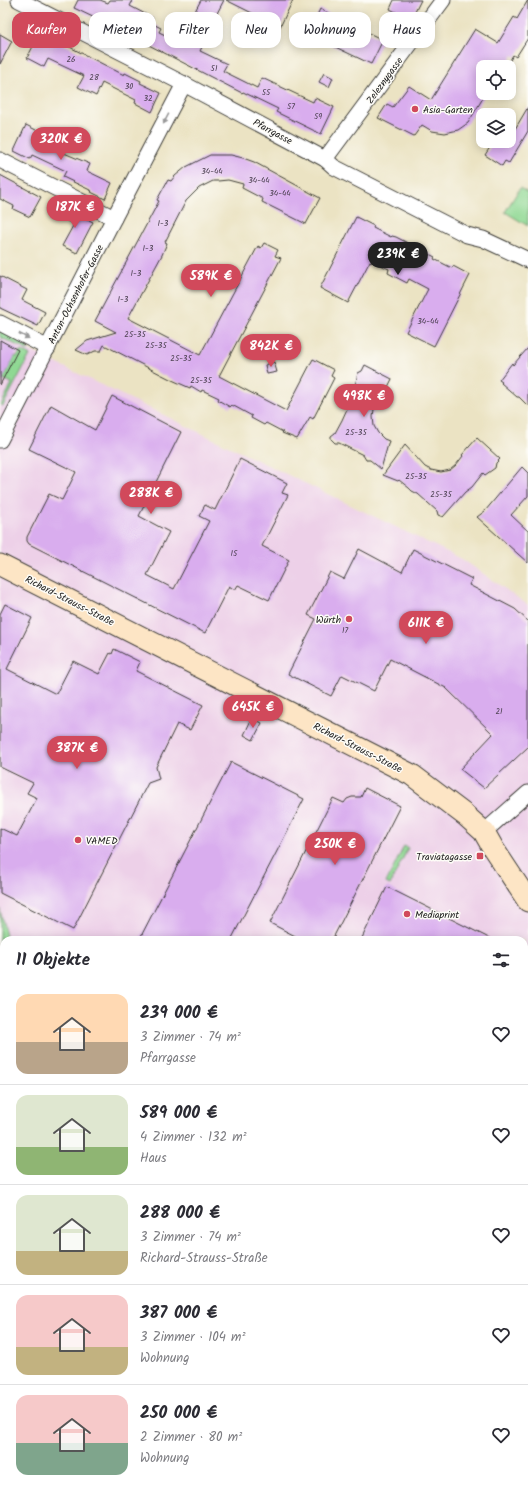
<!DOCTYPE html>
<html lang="de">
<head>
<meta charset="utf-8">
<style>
  :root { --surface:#fff; --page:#f7f7f7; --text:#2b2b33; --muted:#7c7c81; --line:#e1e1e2; --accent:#d1495b }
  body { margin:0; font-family:Kalam,sans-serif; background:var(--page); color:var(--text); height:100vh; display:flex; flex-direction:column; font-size:15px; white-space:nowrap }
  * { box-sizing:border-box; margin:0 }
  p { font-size:13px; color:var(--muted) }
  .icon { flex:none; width:22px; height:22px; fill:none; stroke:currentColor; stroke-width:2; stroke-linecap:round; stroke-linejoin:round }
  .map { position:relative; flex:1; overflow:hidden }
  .drawer { position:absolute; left:0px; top:936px; width:528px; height:556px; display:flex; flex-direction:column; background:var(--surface); border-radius:12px 12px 0 0; box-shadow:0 2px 10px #0003 }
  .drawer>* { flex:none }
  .top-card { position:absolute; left:12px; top:12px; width:504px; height:36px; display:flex; gap:8px }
  .tools { position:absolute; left:476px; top:60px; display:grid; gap:8px }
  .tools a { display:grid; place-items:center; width:40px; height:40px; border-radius:8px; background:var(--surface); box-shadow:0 2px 10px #0003; font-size:20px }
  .price { position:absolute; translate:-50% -34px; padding:0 9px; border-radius:14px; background:var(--accent); color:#fff; font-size:13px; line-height:26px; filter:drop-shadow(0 1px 2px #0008) }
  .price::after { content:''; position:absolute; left:50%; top:24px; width:12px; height:9px; margin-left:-6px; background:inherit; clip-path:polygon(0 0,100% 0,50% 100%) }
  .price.active { background:#222; color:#fff }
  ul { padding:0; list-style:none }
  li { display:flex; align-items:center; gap:12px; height:100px; padding:0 16px }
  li+li { border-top:1px solid var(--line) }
  li span { display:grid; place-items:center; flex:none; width:112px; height:80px; border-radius:12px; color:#555 }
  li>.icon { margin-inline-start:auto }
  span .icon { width:48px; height:48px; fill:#fffc; stroke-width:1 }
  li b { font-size:17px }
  h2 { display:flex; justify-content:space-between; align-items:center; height:48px; padding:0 16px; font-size:17px }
  .pill { padding:0 14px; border-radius:12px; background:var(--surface); box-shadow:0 2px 10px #0003; font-size:14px; line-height:36px }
  .pill.active { background:var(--accent); color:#fff }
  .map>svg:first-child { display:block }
</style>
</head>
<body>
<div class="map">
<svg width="528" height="1492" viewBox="0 0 528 1492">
  <rect width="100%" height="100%" fill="#fdfcf7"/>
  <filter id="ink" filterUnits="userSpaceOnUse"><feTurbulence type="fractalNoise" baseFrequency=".025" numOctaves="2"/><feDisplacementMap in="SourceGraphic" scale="8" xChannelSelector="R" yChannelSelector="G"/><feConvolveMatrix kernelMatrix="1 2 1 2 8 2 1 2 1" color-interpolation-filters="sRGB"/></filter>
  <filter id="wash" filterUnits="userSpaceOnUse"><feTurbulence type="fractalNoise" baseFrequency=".012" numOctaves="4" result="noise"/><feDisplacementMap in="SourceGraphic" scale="16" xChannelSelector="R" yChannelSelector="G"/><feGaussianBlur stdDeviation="0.9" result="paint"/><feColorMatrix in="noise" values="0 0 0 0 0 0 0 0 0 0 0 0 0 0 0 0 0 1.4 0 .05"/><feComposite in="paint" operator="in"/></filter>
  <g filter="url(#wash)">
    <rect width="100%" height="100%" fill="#ebe3c3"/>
    <polygon fill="#edd0e8" points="0,336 462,559 528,605 528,1446 524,1444 524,940 4,940 0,955"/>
    <polygon fill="#ccbed4" points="0,1125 4,1129 4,1356 0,1355"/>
    <g fill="#8fd893" stroke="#567a58">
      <polygon points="520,188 528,193 528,226 505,212"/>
      <polygon points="0,330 26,343 29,351 0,337"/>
      <polygon points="22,351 30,355 3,406 1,405 12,383 3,379 15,356 17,357 20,352"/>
      <polygon points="404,846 408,848 390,885 386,883"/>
      <polygon points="0,909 7,940 4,940 4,1012 0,1007"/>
      <polygon points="0,1419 4,1419 4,1488 84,1488 87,1492 0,1492"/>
      <polygon points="167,1488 195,1488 200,1492 169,1492"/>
      <polygon points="394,1488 428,1488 442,1492 397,1492"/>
    </g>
    <polygon fill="#73b87d" stroke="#486a4c" points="195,1488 256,1488 258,1491 256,1492 200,1492"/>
    <g id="blocks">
      <g fill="#d9adee">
        <polygon points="78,0 100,0 108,3 110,0 133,0 130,6 153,18 151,23 161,28 159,32 184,44 189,36 194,38 203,18 194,13 201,0 224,0 202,42 204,43 200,51 227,64 223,71 257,88 262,78 313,102 315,98 334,107 321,134 276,112 278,109 243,92 242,93 141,41 99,22 99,20 74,8"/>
        <polygon points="226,0 293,0 280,27"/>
        <polygon points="394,0 421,0 411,20 390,9"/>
        <polygon points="528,0 528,38 516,57 513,55 506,67 483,67 483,98 468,123 458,130 445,133 432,131 422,125 414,136 378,118 387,104 393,107 409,86 431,100 475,29 498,43 514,17 517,19"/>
        <polygon points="320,9 383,40 371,64 308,34"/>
        <polygon points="41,31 58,39 58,41 124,75 125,73 141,81 140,83 161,93 152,112 135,103 136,100 102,83 96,96 78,87 84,76 48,59 44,67 27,58"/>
        <polygon points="0,34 12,41 0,64"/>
        <polygon points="324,73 333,78 329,87 319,82"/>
        <polygon points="528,107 528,131 509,163 505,161 502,166 485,155 494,141 509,141 509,125 515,129"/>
        <polygon points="26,125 42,133 42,135 67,147 64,153 90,164 87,171 112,183 105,199 91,192 92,191 63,177 66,171 32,155 30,159 14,151"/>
        <polygon points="210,155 231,155 243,158 254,162 320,198 306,224 262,202 263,199 242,188 243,184 228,180 218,181 213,181 199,188 186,201 165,242 167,243 162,255 128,318 200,355 258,246 261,248 264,243 278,250 275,256 281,258 219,376 286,411 313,359 334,370 331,376 334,378 331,384 313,419 310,417 297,439 282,433 283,432 266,423 264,425 251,418 252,416 232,405 230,407 218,400 219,398 202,390 201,392 191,386 190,388 172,380 104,345 101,351 95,351 87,355 76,350 87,341 116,332 95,321 159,201 157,200 163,189 168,180 171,181 175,176 186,167"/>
        <polygon points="0,175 41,197 30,217 13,209 14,206 0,199"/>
        <polygon points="62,207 93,222 77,253 62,246 74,224 57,216"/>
        <polygon points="356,217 374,226 373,228 391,237 392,236 396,237 435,257 434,259 452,268 453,266 470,275 434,346 406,332 428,289 409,279 407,283 388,273 389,269 372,261 372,262 370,261 348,303 320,288"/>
        <polygon points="0,276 27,290 22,300 45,312 38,326 0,308"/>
        <polygon points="0,340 18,350 0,385"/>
        <polygon points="528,348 528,406 519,397 517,397 501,383 502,382 499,380 512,363 513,365"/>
        <polygon points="274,362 277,372 267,374 265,365"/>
        <polygon points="365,365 392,379 382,399 374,409 373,417 374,426 378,433 384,439 389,441 381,469 370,460 366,460 363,455 339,443 335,443 331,439 331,436 335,433 342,420 347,409 348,402 358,387 355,386 358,373 362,371"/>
        <polygon points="112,396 181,432 139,516 169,532 147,575 174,589 209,521 199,516 205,505 215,510 240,459 287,483 282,493 288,495 262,546 289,560 269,600 238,585 235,590 229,586 205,633 29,544 27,541 27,537 49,494 62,500 76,472 29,449 51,405 95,430"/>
        <polygon points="477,438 500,459 496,463 495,468 485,475 483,473 472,487 465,492 443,517 438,515 437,511 418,494 412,491 409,488 399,480 398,481 383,475 405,445 425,467 431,470 441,472 450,470 456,465 463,456 462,455"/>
        <polygon points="522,467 528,473 528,496 511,515 528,531 528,563 477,517 485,511"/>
        <polygon points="359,549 402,572 413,549 472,579 469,585 515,609 528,621 528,747 484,788 460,769 493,734 446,688 390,659 374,691 342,675 331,696 288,674 316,619 308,615 330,572 344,579"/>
        <polygon points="5,604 32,618 7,669 56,694 73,661 99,674 110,653 112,654 114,649 140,662 136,671 203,705 190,730 177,724 156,767 159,779 148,783 73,930 0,893 0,828 17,836 37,798 27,793 33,783 0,767 0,614"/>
        <polygon points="252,718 262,723 253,740 244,735"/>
        <polygon points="231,762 304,799 231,940 139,940"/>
        <polygon points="365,788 400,806 332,940 303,940 270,923 333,798 344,803 347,799 352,797 361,797"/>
        <polygon points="387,887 493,940 361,940"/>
      </g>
    </g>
  </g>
  <g filter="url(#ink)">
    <use href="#blocks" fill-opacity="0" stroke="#3b3a35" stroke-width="1"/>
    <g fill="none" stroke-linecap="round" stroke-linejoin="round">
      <g stroke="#3b3a35" stroke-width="17">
        <g id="minor">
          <polyline points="19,0 184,84 325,159 334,167 467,235 483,239 528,260"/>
          <polyline points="325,159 443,0"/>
          <polyline points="0,160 114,218"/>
          <polyline points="0,323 48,348"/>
          <polyline points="0,440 114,218 184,84"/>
          <polyline points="484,832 528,793"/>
        </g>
      </g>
      <g stroke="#3b3a35" stroke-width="23">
        <polyline id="secondary" points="0,565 412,775 465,815 484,832 493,848 528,901"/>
      </g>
      <g stroke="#3b3a35" stroke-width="24">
        <g id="motorway">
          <polyline points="0,1033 4,1038"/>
          <polyline points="0,1073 4,1078"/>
          <polyline points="0,1091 4,1095"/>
          <polyline points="0,1410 4,1410"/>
          <polyline points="331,1488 334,1492"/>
          <polyline points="362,1488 366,1492"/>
          <polyline points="463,1488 474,1492"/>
        </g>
      </g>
      <use href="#minor" stroke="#fff" stroke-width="15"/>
      <use href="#secondary" stroke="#fde5c5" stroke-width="21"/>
      <use href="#motorway" stroke="#fabe6d" stroke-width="22"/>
    </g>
    <defs><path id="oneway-solid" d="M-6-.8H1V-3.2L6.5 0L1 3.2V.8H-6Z"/></defs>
    <g fill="#999">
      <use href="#oneway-solid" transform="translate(166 119) rotate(118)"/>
      <use href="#oneway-solid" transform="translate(24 336) rotate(27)"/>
    </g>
  </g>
  <g fill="#d1495b" stroke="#fdfcf7" stroke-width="1.5">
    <circle cx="415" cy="109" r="4"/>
    <circle cx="349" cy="619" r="4"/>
    <circle cx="78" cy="840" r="4"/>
    <rect x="476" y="852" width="8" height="8" rx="2"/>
    <circle cx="407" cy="914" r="4"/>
  </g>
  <g text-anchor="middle" stroke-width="3" stroke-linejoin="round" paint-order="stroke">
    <g font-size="8" fill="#4b4050">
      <text x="71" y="62">26</text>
      <text x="214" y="71">51</text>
      <text x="94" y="80">28</text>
      <text x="129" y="89">30</text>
      <text x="266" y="95">55</text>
      <text x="148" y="101">32</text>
      <text x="291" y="109">57</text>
      <text x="318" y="119">59</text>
      <text x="212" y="174">34-44</text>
      <text x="259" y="183">34-44</text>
      <text x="280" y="196">34-44</text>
      <text x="163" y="226">1-3</text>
      <text x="148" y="251">1-3</text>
      <text x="136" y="276">1-3</text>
      <text x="123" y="302">1-3</text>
      <text x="428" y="324">34-44</text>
      <text x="135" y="337">25-35</text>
      <text x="156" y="348">25-35</text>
      <text x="181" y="361">25-35</text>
      <text x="201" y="383">25-35</text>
      <text x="356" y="435">25-35</text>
      <text x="416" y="479">25-35</text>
      <text x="441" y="497">25-35</text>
      <text x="234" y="556">15</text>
      <text x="345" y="633">17</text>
      <text x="499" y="714">21</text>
    </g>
    <g font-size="10" fill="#1c1c1c" stroke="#fdfcf7">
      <text transform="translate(384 80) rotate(-54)" y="4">Zeleznygasse</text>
      <text transform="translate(273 131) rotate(28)" y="4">Pfarrgasse</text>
      <text transform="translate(75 294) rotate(-63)" y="4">Anton-Ochsenhofer-Gasse</text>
      <text transform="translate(70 600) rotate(27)" y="4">Richard-Strauss-Straße</text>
      <text transform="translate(358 747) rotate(27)" y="4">Richard-Strauss-Straße</text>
    </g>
    <g font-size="10" fill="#1c1c1c" stroke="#fdfcf7" text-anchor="start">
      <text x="423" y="113">Asia-Garten</text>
      <text x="341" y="623" text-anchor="end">Würth</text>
      <text x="86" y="844">VAMED</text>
      <text x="472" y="860" text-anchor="end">Traviatagasse</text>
      <text x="415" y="918">Mediaprint</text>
    </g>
  </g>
</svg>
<div class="tools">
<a><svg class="icon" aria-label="locate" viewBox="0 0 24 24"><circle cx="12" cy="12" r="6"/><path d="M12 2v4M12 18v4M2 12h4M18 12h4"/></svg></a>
<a><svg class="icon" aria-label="layers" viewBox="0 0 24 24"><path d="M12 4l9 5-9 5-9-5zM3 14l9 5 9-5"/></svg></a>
</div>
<b class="price" style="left:61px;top:161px">320K €</b>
<b class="price" style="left:75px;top:229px">187K €</b>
<b class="price active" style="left:398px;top:276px">239K €</b>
<b class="price" style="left:211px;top:298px">589K €</b>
<b class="price" style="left:271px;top:368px">842K €</b>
<b class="price" style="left:364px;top:418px">498K €</b>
<b class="price" style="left:151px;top:515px">288K €</b>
<b class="price" style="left:426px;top:645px">611K €</b>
<b class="price" style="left:253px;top:729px">645K €</b>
<b class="price" style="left:77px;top:770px">387K €</b>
<b class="price" style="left:335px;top:866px">250K €</b>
<div class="top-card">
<a class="pill active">Kaufen</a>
<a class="pill">Mieten</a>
<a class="pill">Filter</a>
<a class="pill">Neu</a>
<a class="pill">Wohnung</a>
<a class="pill">Haus</a>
</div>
<section class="drawer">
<h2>11 Objekte<svg class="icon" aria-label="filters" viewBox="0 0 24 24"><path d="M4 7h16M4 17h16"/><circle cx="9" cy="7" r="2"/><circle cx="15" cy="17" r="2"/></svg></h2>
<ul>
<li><span style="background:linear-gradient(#ffd9b3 60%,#b9a48a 0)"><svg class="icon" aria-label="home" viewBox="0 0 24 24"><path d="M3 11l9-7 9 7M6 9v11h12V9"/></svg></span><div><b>239 000 €</b><p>3 Zimmer · 74 m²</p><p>Pfarrgasse</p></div><svg class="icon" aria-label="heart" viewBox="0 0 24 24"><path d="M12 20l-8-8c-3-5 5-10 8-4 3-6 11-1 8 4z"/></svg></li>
<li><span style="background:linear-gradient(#dfe7d0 65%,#8fb573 0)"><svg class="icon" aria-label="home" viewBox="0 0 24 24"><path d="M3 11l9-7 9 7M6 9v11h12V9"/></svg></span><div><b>589 000 €</b><p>4 Zimmer · 132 m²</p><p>Haus</p></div><svg class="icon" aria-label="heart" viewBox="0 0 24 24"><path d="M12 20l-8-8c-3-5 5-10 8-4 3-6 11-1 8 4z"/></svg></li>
<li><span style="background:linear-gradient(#dfe7d0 70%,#c2b280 0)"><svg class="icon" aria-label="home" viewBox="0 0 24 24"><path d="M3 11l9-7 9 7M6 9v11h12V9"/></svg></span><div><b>288 000 €</b><p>3 Zimmer · 74 m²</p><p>Richard-Strauss-Straße</p></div><svg class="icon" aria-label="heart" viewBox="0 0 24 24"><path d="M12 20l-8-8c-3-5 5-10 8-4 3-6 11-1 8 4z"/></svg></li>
<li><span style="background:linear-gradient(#f6c9c9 65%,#c2b280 0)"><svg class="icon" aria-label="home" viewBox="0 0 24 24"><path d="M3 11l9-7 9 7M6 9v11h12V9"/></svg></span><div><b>387 000 €</b><p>3 Zimmer · 104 m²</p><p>Wohnung</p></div><svg class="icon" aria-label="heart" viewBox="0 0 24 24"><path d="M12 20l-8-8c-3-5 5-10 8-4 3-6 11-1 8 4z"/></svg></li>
<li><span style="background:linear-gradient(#f6c9c9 60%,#7fa58c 0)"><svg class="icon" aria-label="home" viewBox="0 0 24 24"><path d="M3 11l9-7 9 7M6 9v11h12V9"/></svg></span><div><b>250 000 €</b><p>2 Zimmer · 80 m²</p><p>Wohnung</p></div><svg class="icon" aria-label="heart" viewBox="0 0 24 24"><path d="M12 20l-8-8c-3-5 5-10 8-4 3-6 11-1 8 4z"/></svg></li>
</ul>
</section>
</div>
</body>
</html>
